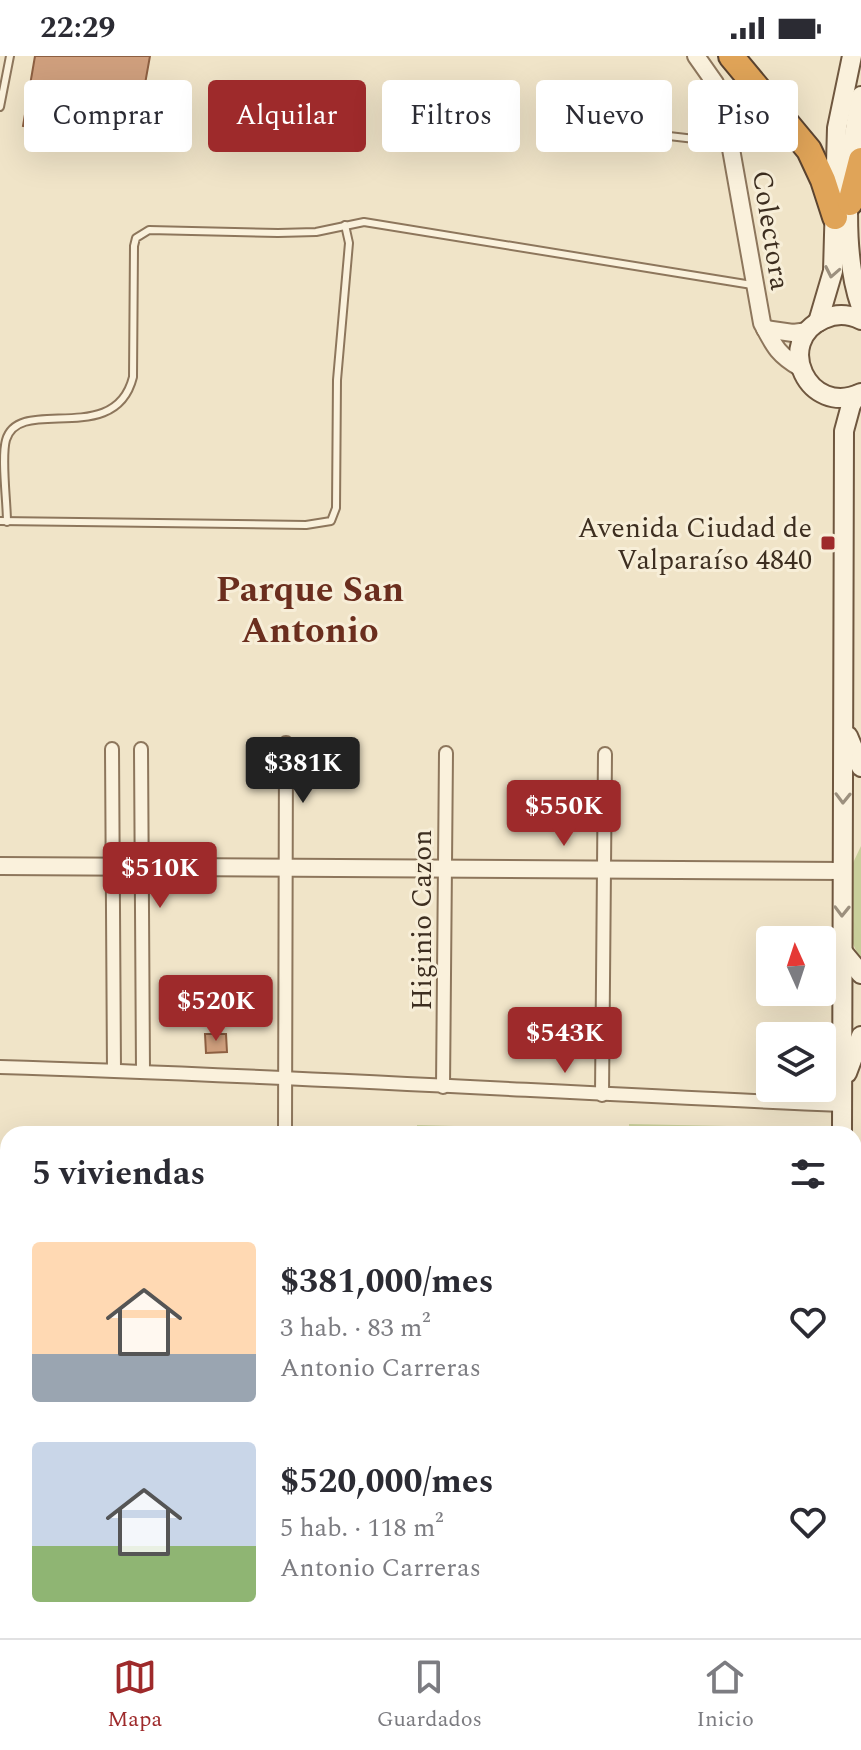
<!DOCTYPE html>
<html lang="es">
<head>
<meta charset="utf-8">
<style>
  :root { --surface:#fff; --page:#f7f7f7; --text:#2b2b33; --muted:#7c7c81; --line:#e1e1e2; --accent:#9e2a2b }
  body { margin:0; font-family:Spectral,serif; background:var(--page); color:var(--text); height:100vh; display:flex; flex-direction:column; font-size:30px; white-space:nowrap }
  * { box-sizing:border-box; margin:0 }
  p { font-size:26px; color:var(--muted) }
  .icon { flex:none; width:44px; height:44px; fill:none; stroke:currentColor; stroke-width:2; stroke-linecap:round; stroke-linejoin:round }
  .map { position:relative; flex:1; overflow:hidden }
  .details { position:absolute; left:0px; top:1070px; width:862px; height:512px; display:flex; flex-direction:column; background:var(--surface); border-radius:24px 24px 0 0; box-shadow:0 8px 32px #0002 }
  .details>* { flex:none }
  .guide { position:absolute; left:24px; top:24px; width:814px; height:72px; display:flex; gap:16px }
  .needle { width:52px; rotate:357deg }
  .fabs { position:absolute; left:756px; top:870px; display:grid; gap:16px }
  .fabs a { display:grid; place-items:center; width:80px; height:80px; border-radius:8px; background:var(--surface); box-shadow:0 8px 32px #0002; font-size:40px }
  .price { position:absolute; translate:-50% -68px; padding:0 18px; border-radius:8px; background:var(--accent); color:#fff; font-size:26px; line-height:52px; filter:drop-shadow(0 2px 4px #0008) }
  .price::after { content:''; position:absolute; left:50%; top:48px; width:24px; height:18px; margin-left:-12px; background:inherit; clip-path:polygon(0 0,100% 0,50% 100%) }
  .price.active { background:#222; color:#fff }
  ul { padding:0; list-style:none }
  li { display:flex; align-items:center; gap:24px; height:200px; padding:0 32px }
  li span { display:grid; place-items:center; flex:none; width:224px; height:160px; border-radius:8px; color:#555 }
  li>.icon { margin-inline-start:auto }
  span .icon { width:96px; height:96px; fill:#fffc; stroke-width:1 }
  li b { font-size:34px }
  h2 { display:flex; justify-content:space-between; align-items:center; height:96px; padding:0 32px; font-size:34px }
  .chip { padding:0 28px; border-radius:8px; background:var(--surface); box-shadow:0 8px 32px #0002; font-size:28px; line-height:72px }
  .chip.active { background:var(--accent); color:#fff }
  .status { display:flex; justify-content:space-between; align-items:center; height:56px; padding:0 40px; background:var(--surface); direction:ltr }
  .status svg { height:22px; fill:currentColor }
  .tabs { display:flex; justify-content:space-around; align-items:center; height:112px; border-top:2px solid var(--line); background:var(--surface); font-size:22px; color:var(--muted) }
  .tabs a { display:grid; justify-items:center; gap:4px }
  .tabs .active { color:var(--accent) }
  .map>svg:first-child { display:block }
</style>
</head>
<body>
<div class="status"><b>22:29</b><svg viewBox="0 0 49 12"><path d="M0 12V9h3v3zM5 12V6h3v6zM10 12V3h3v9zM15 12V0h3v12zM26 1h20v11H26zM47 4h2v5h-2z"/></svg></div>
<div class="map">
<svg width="861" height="1582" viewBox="0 0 861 1582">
  <rect width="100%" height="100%" fill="#f0e4c8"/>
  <g fill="#c9cf9b">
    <polygon points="861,790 861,905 853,888 852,809"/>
    <polygon points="629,1068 825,1072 825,1078 629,1078"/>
    <polygon points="417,1069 612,1074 612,1078 417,1078"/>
  </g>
  <g fill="#cf9f7d" stroke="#8d5f41" stroke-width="2">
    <polygon points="35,0 150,0 134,89 23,70"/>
    <polygon points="205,978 226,978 227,996 206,997"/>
  </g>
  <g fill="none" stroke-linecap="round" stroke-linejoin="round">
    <g stroke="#8d765c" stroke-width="10">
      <g id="service">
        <polyline points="0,51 10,0"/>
        <polyline points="600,72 712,85 727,83"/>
        <polyline points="0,465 306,469 331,465 336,452 337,324 349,187 345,169"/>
        <path d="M7 466C7 445 1 402 6 384 19 338 115 393 133 321L134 190 136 182 149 174 278 177 316 176 364 166 752 229"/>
      </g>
    </g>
    <g stroke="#8d765c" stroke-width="16">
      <g id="minor">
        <polyline points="112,693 114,1014"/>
        <polyline points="141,693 143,1014"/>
        <path d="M0 1011C281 1019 561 1037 842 1049"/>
        <polyline points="443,1031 446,697"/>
        <polyline points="602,1039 605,698"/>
        <polyline points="285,1078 286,687"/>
        <polyline points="0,1138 8,1138"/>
        <polyline points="854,1147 861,1147"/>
        <polyline points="854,1416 861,1417"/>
        <polyline points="0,1457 8,1457"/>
      </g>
    </g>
    <g stroke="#8d765c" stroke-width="20">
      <g id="tertiary">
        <path d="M696 0 715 27 723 48 762 267C774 290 778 299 801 312"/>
        <polyline points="765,273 793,277 808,275"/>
        <polyline points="0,810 843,815"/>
      </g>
    </g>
    <g stroke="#6f573f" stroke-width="22">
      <g id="secondary">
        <path d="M861 40C848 101 840 192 861 251"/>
        <path d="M861 264C849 258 837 257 824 263 773 285 808 362 861 337"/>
        <polyline points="818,266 833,215 837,72 852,0"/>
        <polyline points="848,680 861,711"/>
        <polyline points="842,895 861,918"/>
        <polyline points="847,1017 861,980"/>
        <polyline points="842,1078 844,375 851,349 857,339"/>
        <polyline points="845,1574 845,1582"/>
      </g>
    </g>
    <g stroke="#5b4430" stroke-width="28">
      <g id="motorway">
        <polyline points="731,0 809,94 823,124 835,161"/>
        <polyline points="850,147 861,104"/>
      </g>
    </g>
    <use href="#service" stroke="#faf1dc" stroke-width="6"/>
    <use href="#minor" stroke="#faf1dc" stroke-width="12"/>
    <use href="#tertiary" stroke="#faf1dc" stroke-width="16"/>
    <use href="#secondary" stroke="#faf1dc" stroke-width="18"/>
    <use href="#motorway" stroke="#e0a458" stroke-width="24"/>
  </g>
  <defs><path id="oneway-chevron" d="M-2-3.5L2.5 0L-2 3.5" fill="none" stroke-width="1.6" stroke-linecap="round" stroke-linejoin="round" transform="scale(2)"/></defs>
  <g stroke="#9c907e">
    <use href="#oneway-chevron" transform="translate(832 216) rotate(101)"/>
    <use href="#oneway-chevron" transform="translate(843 742) rotate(91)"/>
    <use href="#oneway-chevron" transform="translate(842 855) rotate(91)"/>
  </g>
  <rect fill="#9e2a2b" stroke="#f7eed8" stroke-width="3" x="820" y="479" width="16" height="16" rx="4"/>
  <g text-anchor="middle" stroke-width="6" stroke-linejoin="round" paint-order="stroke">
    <g font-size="28" fill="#3d2e20" stroke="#f7eed8">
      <text transform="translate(772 174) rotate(81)" y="10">Colectora</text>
      <text transform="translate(421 864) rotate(-90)" y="10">Higinio Cazon</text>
    </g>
    <g font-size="28" fill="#3d2e20" stroke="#f7eed8" text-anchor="end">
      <text x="812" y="481">Avenida Ciudad de<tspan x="812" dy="32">Valparaíso 4840</tspan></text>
    </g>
    <g font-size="36" font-weight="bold" fill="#6b2e1e" stroke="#f7eed8">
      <text x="310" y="545">Parque San<tspan x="310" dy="41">Antonio</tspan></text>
    </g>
  </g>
</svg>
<div class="fabs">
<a><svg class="needle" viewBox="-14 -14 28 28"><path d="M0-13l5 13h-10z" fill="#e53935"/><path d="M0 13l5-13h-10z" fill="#7c7c81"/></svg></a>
<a><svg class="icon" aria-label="layers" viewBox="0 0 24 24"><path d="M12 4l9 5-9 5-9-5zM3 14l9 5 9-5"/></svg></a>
</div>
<b class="price active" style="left:303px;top:749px">$381K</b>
<b class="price" style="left:564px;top:792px">$550K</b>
<b class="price" style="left:160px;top:854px">$510K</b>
<b class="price" style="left:216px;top:987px">$520K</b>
<b class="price" style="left:565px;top:1019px">$543K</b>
<div class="guide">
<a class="chip">Comprar</a>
<a class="chip active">Alquilar</a>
<a class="chip">Filtros</a>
<a class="chip">Nuevo</a>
<a class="chip">Piso</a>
</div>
<section class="details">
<h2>5 viviendas<svg class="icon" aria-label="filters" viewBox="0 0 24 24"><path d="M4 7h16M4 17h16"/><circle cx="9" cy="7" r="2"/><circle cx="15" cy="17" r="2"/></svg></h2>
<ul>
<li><span style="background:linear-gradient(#ffd9b3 70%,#9aa5b1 0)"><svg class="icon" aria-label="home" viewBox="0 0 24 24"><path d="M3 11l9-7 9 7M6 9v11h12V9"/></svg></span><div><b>$381,000/mes</b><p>3 hab. · 83 m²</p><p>Antonio Carreras</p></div><svg class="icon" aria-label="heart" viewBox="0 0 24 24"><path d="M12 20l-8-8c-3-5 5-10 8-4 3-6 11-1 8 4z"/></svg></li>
<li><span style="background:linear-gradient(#c9d6e8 65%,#8fb573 0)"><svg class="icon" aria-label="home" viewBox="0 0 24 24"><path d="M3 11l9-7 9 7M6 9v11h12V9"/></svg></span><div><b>$520,000/mes</b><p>5 hab. · 118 m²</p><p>Antonio Carreras</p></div><svg class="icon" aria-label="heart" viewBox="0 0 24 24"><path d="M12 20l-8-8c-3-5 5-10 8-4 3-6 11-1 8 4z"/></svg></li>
</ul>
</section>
</div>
<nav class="tabs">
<a class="active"><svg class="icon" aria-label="map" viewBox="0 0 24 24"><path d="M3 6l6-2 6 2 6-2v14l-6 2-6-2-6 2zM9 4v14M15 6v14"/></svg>Mapa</a>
<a><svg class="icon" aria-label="saved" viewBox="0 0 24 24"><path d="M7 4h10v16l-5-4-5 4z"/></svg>Guardados</a>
<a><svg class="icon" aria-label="home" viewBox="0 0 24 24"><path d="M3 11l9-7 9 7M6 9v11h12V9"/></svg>Inicio</a>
</nav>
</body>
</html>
